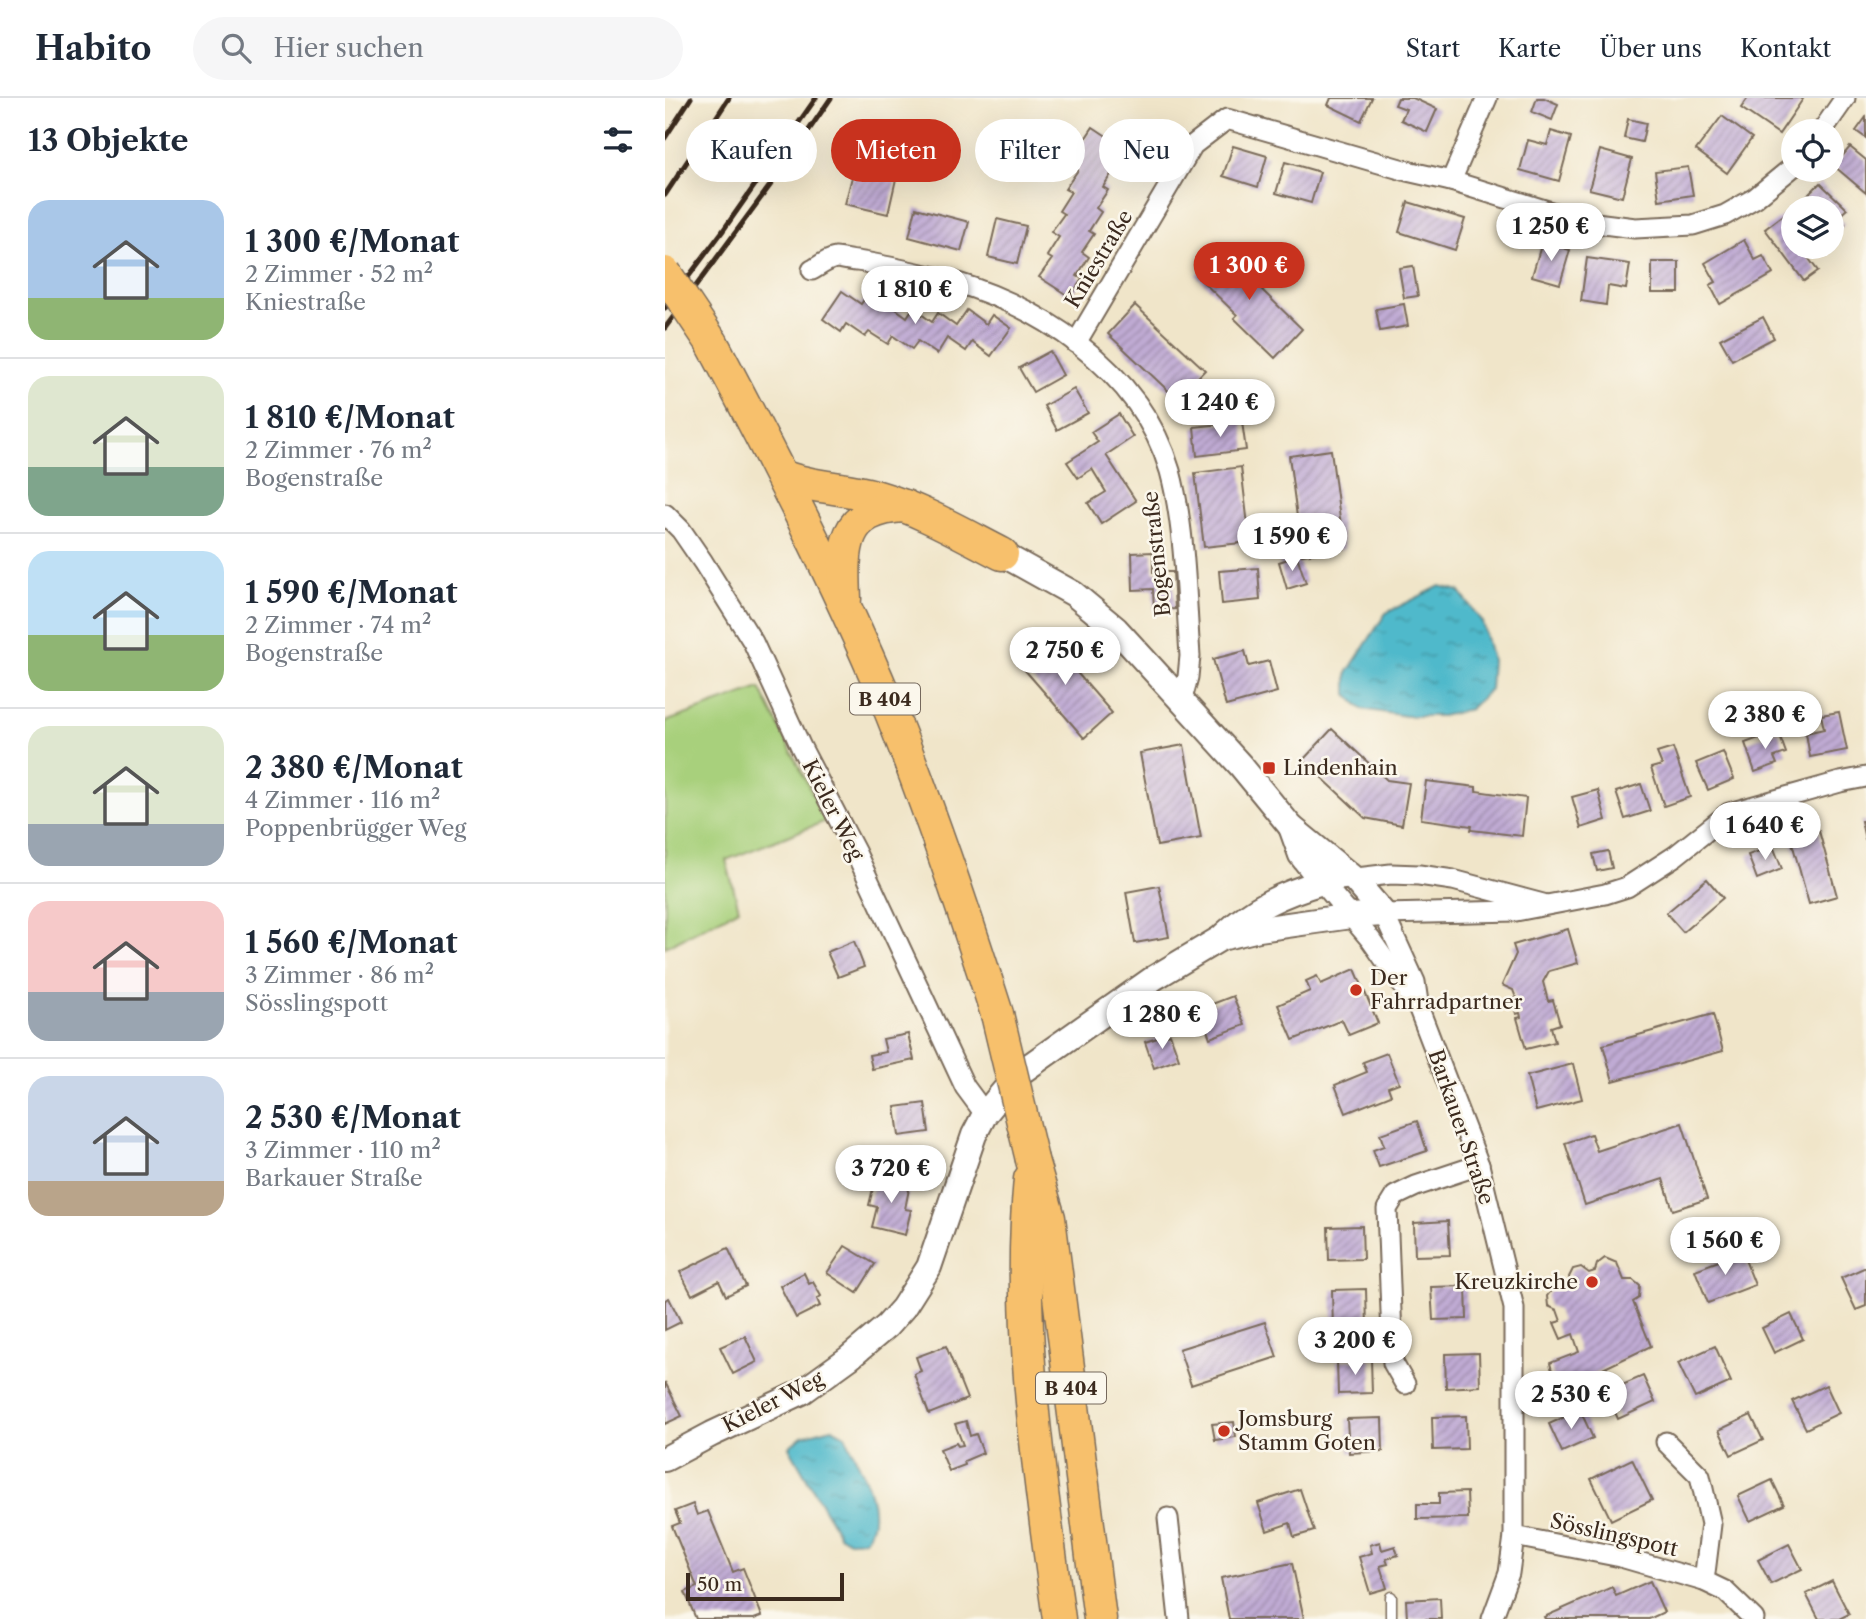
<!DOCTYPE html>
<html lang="de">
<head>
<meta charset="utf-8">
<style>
  :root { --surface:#fff; --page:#f6f6f7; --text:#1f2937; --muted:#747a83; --line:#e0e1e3; --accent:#c8321e }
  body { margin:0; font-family:"Libre Caslon Text",serif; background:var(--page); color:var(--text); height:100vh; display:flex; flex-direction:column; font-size:26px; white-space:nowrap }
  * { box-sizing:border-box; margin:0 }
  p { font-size:23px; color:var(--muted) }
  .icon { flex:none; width:38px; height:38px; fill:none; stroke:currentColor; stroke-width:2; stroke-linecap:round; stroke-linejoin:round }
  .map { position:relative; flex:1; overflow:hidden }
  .sheet { display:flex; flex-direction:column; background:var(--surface); width:665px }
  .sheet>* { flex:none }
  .hud { position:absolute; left:21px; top:21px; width:665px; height:63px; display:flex; gap:14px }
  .fabs { position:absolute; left:1116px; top:21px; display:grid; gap:14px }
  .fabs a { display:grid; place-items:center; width:63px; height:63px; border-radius:50%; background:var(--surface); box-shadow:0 7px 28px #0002; font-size:35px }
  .scale { position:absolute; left:21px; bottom:18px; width:158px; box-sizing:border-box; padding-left:7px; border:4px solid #3b2a1e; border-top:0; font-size:19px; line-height:24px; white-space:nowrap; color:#3b2a1e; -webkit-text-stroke:5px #fbf7ec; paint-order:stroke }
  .price { position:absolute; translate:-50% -60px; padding:0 16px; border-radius:24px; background:#fff; color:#222; font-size:23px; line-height:46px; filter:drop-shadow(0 2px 4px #0008) }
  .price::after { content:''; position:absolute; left:50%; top:42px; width:21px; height:16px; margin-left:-10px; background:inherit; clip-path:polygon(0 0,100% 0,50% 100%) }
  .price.active { background:var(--accent); color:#fff }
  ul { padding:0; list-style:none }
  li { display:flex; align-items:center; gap:21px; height:175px; padding:0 28px }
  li+li { border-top:2px solid var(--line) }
  li span { display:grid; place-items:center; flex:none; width:196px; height:140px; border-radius:21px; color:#555 }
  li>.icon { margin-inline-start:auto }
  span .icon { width:84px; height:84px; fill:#fffc; stroke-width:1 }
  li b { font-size:30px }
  h2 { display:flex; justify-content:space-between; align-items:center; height:84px; padding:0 28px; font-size:30px }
  .chip { padding:0 24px; border-radius:32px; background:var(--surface); box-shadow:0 7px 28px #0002; font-size:24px; line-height:63px }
  .chip.active { background:var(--accent); color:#fff }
  header { display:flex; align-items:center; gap:42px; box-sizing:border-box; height:98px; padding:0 35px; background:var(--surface); border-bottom:2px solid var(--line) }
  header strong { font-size:33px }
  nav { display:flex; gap:38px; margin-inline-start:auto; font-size:24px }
  .search { width:490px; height:63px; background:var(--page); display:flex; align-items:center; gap:18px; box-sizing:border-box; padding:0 24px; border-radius:38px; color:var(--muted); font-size:26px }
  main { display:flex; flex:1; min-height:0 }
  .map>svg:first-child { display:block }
</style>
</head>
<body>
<header>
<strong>Habito</strong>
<div class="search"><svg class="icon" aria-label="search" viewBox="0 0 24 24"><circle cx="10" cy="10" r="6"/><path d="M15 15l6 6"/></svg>Hier suchen</div>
<nav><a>Start</a><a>Karte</a><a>Über uns</a><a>Kontakt</a></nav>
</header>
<main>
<section class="sheet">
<h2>13 Objekte<svg class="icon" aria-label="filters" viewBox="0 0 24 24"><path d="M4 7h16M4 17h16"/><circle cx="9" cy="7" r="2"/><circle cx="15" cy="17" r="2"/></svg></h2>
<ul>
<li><span style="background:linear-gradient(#a9c7e8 70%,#8fb573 0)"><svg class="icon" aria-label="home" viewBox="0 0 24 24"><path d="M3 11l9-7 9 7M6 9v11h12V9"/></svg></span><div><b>1 300 €/Monat</b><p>2 Zimmer · 52 m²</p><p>Kniestraße</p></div></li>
<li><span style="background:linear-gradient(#dfe7d0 65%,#7fa58c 0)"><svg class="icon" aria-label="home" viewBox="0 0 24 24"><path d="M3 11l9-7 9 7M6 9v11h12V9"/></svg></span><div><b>1 810 €/Monat</b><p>2 Zimmer · 76 m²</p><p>Bogenstraße</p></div></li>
<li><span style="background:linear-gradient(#bfe0f5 60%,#8fb573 0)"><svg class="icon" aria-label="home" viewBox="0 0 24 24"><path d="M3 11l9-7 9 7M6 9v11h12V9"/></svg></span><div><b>1 590 €/Monat</b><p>2 Zimmer · 74 m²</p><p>Bogenstraße</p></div></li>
<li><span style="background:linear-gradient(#dfe7d0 70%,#9aa5b1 0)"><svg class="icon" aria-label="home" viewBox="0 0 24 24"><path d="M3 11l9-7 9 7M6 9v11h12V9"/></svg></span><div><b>2 380 €/Monat</b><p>4 Zimmer · 116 m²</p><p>Poppenbrügger Weg</p></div></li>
<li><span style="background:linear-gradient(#f6c9c9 65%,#9aa5b1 0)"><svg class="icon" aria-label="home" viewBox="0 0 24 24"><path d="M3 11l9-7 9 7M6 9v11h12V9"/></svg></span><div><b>1 560 €/Monat</b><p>3 Zimmer · 86 m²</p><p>Sösslingspott</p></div></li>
<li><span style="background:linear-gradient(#c9d6e8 75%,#b9a48a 0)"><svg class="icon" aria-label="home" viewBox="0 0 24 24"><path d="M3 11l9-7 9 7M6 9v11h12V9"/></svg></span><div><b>2 530 €/Monat</b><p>3 Zimmer · 110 m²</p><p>Barkauer Straße</p></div></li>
</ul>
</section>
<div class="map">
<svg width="1201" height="1521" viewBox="0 0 1201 1521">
  <defs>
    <pattern id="water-ripples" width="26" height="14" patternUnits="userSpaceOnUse" patternTransform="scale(1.75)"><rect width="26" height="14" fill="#4fb9cb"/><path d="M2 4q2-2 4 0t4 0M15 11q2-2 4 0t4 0" fill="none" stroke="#4397a4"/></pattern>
    <pattern id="building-hatch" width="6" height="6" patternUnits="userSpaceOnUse" patternTransform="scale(1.75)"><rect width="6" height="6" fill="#c0abd4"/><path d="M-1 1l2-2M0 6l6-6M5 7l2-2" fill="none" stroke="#9d8bab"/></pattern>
  </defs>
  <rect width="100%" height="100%" fill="#fbf7ec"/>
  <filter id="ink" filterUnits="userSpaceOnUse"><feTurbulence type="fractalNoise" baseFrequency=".0143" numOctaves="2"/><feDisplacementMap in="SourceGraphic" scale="14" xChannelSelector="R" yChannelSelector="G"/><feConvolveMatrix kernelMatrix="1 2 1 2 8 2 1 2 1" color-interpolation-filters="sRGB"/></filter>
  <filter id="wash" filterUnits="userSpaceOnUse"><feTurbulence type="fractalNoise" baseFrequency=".00686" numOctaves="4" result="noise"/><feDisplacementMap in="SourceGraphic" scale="28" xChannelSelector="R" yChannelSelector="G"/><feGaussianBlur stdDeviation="1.57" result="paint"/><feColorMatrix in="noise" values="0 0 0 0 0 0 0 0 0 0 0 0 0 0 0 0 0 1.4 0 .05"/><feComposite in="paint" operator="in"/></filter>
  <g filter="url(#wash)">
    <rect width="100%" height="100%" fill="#f0e5c9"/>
    <polygon fill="#a8d07b" stroke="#727d4c" stroke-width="2" points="95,590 161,723 61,762 74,811 0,849 0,624"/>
    <g fill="url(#water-ripples)" stroke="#457274" stroke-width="2">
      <polygon points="775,488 794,493 817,524 827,562 825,591 805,611 777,618 741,618 697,611 682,596 682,575 721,515"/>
      <path d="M167 1330 180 1337C192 1364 224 1416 199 1442L184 1443 174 1437 124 1349 137 1338Z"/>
    </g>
    <g id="blocks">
      <g fill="url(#building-hatch)">
        <polygon points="666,0 707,0 696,23 663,7"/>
        <polygon points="733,0 748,0 772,11 762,34 736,22 741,11 730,7"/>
        <polygon points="872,0 879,0 893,6 887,22 867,14"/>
        <polygon points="1083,0 1136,0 1138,1 1114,36 1076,10"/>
        <polygon points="1057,18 1087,40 1062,75 1031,52"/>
        <polygon points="1201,19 1201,40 1191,33"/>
        <polygon points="963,21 981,25 977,44 959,40"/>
        <polygon points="428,29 458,49 446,67 450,70 438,89 443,92 431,110 436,114 424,133 429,136 417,154 424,159 412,178 417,181 405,199 374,179 387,161 382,158 394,139 386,134 399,116 394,113 406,94 400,91 413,72 408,69 420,50 416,47"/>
        <polygon points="886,33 906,39 894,83 855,72 863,42 882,47"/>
        <polygon points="245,44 266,50 260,71 239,65"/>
        <polygon points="568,48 602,58 593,89 558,78"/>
        <polygon points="1185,49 1201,62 1201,95 1169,68"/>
        <polygon points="935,52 967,61 957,99 924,91"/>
        <polygon points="620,64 655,74 646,105 611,95"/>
        <polygon points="1023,69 1028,97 994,102 990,73"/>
        <polygon points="189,71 231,81 223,116 180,106"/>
        <polygon points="1155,85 1182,111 1173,119 1180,126 1172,134 1167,130 1167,110 1148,110 1139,101"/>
        <polygon points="743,104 800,121 790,152 734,134"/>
        <polygon points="251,110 304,124 296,153 244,139"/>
        <polygon points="1120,116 1129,128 1129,149 1135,149 1153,173 1139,183 1100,131"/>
        <polygon points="332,121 361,128 352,166 323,159"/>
        <polygon points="1079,142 1090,162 1098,158 1108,176 1055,206 1045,187 1051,184 1040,165"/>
        <polygon points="877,144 905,152 895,186 867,178"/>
        <polygon points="559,149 600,189 597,192 637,231 610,260 569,220 572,217 531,177"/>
        <polygon points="922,160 965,166 961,191 943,188 941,207 916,203"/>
        <rect x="987" y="164" width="27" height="31"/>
        <polygon points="748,168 753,198 739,200 734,170"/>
        <polygon points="177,193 196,206 201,199 220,211 224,206 242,219 248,210 267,224 273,215 291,228 302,212 321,226 327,217 346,230 326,258 307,244 301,253 282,240 272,256 253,243 247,251 228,238 223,246 204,234 200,239 181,226 176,234 158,221"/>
        <polygon points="739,206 743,228 715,233 711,211"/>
        <polygon points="470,207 540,272 512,301 443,236"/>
        <polygon points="1098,219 1109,240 1067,262 1055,241"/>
        <polygon points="385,253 398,277 368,294 354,270"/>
        <polygon points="409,291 423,315 392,332 379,308"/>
        <polygon points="454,316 468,339 441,357 471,403 436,426 423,405 441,394 427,371 413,380 402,364 433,344 426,334"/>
        <polygon points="577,324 581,352 532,358 529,329"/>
        <polygon points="666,352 679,451 637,457 624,358"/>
        <polygon points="576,369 585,444 539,449 530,375"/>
        <polygon points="488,454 488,474 508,474 510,511 489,512 488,491 468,492 467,455"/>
        <polygon points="632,458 641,485 622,491 614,464"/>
        <polygon points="593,470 595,502 557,506 554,473"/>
        <polygon points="381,539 447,615 419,640 352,563"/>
        <polygon points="580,553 584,568 604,563 612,594 561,608 548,561"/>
        <polygon points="1174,614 1182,652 1145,659 1141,635 1159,631 1156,617"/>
        <polygon points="667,631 722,682 744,685 737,727 700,720 638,662"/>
        <polygon points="1113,633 1121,655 1109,659 1112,666 1090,674 1080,645"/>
        <polygon points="519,647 536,740 492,748 475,655"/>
        <polygon points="1008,650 1025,699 999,708 986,670 997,667 992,655"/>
        <polygon points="1058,654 1069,681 1043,692 1031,665"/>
        <polygon points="761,683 811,689 811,693 861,700 857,738 806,732 807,728 756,721"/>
        <polygon points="976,686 985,713 960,721 951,694"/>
        <polygon points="933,692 941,722 916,730 907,699"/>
        <polygon points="1138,719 1143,736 1154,733 1172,798 1144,806 1121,723"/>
        <polygon points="1196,723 1201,723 1201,741 1200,741"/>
        <polygon points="1108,748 1117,771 1092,781 1083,757"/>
        <polygon points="943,753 947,770 932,773 928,756"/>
        <polygon points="1042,781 1058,800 1018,834 1001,815"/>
        <polygon points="494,788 504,839 470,845 461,794"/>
        <polygon points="903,831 913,865 884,873 878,884 883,903 888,902 895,926 886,929 890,944 861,951 852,920 856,919 855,915 851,916 847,901 851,900 848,892 837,887 851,856 848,847"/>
        <polygon points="189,843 199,869 173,879 162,854"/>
        <polygon points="690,871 713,925 684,937 677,922 628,942 613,907 645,893 641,883 652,878 656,886"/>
        <polygon points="568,898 580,927 545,940 534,911"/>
        <polygon points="1048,916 1058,953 948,983 938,947"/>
        <polygon points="243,936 249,962 207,971 204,957 221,954 218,941"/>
        <polygon points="505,936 514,961 489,970 480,944"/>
        <polygon points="722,955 734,985 723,989 726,997 681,1015 670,987 702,974 698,964"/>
        <polygon points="908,966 917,1001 871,1013 862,978"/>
        <polygon points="260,1005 264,1034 234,1038 230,1009"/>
        <polygon points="752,1023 762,1053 714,1069 708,1052 719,1048 715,1036"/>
        <polygon points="1017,1025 1042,1101 1008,1112 998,1081 920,1107 900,1045 926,1036 932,1053"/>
        <polygon points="211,1078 245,1086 240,1111 246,1112 240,1137 207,1129 212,1109 204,1107"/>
        <polygon points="783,1123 785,1157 750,1158 749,1125"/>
        <polygon points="697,1128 698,1161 664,1162 663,1129"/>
        <polygon points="180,1148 210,1166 192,1195 162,1175"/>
        <polygon points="63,1150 81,1188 61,1198 54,1183 27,1197 15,1174"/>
        <polygon points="1077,1154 1090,1187 1043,1205 1030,1172"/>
        <polygon points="940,1160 952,1165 959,1182 968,1182 975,1188 974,1200 968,1204 986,1248 923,1278 891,1288 885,1265 914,1254 908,1236 896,1241 889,1225 896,1223 892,1212 883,1208 882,1198 886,1193 905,1187 904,1179 908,1171 916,1169 924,1175 930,1173 932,1166"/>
        <polygon points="1201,1169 1201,1208 1191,1212 1176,1180"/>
        <polygon points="139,1175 144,1186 148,1184 156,1198 152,1201 155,1208 131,1220 115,1188"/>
        <polygon points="801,1188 802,1221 768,1222 766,1189"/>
        <polygon points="701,1191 702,1230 668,1231 667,1192"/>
        <polygon points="4,1200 16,1224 0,1232 0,1202"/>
        <polygon points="1126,1216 1138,1241 1109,1255 1097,1230"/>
        <polygon points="600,1224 612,1259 526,1287 514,1251"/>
        <polygon points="80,1238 92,1264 68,1276 55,1249"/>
        <polygon points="281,1248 302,1301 264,1316 249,1276 256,1273 251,1259"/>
        <polygon points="1050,1248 1066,1284 1030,1300 1013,1265"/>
        <polygon points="814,1255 815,1288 781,1290 780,1256"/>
        <polygon points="706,1261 707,1295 673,1296 672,1263"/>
        <polygon points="978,1278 990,1304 953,1321 941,1294"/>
        <polygon points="0,1284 17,1318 0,1326"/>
        <polygon points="1161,1287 1174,1315 1141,1331 1127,1303"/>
        <polygon points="915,1312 928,1340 897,1354 884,1326"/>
        <polygon points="1086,1317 1098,1342 1066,1357 1054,1332"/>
        <polygon points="801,1318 802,1351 768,1352 767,1319"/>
        <polygon points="717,1320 718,1353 684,1355 682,1321"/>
        <polygon points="301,1323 305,1338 311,1336 318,1355 299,1363 300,1367 284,1373 275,1351 291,1345 293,1348 298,1347 290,1326"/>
        <polygon points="569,1324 571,1339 550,1342 547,1326"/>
        <polygon points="967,1361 987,1402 946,1422 926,1381"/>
        <polygon points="1107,1382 1119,1407 1085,1423 1073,1398"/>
        <polygon points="635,1391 649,1433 629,1439 625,1425 602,1433 593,1405"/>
        <polygon points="802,1394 803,1420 752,1421 752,1406 774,1406 774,1395"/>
        <polygon points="28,1406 32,1417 43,1413 68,1474 78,1470 97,1518 89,1521 31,1521 20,1494 32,1489 7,1428 15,1425 10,1413"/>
        <polygon points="715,1444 717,1452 730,1448 733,1457 721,1461 723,1466 715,1468 722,1490 705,1495 694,1459 707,1455 705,1447"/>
        <polygon points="1124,1446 1137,1471 1106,1486 1093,1462"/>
        <polygon points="627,1465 639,1521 564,1521 556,1480"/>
        <polygon points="985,1483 999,1514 984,1521 880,1521 879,1519 947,1489 951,1498"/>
        <polygon points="1167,1483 1184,1516 1174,1521 1154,1521 1141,1496"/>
        <polygon points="775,1500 776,1521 742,1521 741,1502"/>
      </g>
    </g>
  </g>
  <g filter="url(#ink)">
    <use href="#blocks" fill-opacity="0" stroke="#7a6b5a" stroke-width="2"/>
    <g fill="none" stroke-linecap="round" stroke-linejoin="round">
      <g stroke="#7a6b5a" stroke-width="13">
        <polyline id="service" points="726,1499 726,1521"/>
      </g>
      <g stroke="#7a6b5a" stroke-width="23">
        <g id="minor">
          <polyline points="1157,33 1180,0"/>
          <polyline points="786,83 822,0"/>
          <path d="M147 172C154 168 163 161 171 160 177 160 185 163 192 163 218 167 244 173 270 179 370 202 475 271 505 373 520 428 521 500 525 558L523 579 517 601"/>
          <polyline points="411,245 528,47 562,21 742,73 786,83 915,123 970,130 1028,127 1060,117 1090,100 1129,68"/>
          <polyline points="0,416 16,432 38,464 88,544 136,649 191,755 300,989 320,1016"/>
          <polyline points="657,784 726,776 754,777 788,782 878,806"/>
          <polyline points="657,784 706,842 752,908"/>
          <polyline points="740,1286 728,1265 722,1111 730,1098 751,1088 814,1067"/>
          <polyline points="1001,1344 1035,1378 1046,1426 1039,1483"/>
          <polyline points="503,1420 514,1521"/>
          <polyline points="849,1438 956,1459 1039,1483 1060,1493 1089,1521"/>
          <polyline points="827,1521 844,1475 849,1438 849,1210 814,1067 754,911 750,884 719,816 851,813 940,796 962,789 1010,758 1064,715 1175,684 1201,679"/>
        </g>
      </g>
      <g stroke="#7a6b5a" stroke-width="28">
        <g id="tertiary">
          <polyline points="337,456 409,496 451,531 576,668 626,729 688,780 719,816"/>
          <path d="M559 837C590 808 617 796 657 784L636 757 626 729"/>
          <polyline points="0,1361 47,1336 137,1294 184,1260 222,1228 238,1210 264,1169 309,1037 320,1016 353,976 489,880 556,840 594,831 686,818 719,816"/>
        </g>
      </g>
      <g stroke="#7a6b5a" stroke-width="35">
        <g id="primary">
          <path d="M47 245C109 362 170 480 221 602 263 705 298 810 332 916"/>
          <path d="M117 378C147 390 179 389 210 398 255 411 296 435 337 456"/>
          <path d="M180 501C178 450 176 411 240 408"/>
        </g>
      </g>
      <g stroke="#7a6b5a" stroke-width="35">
        <g id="trunk">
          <polyline points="367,1062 384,1120 435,1521"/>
          <path d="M365 1081C351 1227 374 1376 394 1521"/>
        </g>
      </g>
      <use href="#service" stroke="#fff" stroke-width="10"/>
      <use href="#minor" stroke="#fff" stroke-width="19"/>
      <use href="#tertiary" stroke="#fff" stroke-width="24"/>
      <use href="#primary" stroke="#f7c06c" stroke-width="32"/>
      <use href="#trunk" stroke="#f7c06c" stroke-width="32"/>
      <g stroke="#3b2a1e" stroke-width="5">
        <polyline points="0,40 26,0"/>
        <polyline points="0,97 64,0"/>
        <polyline points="0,210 57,134 151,0"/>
        <polyline points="0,230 115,74 166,0"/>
      </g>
      <g stroke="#7a6b5a" stroke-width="35" stroke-linecap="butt">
        <g id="primary-bridge">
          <polyline points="0,175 47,245"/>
          <polyline points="332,916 367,1062"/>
        </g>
      </g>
      <use href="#primary-bridge" stroke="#f7c06c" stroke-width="32"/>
    </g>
  </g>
  <g fill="#c8321e" stroke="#fbf7ec" stroke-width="2.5">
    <rect x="597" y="663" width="14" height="14" rx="3.5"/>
    <circle cx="691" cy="892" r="7"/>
    <circle cx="927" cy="1184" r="7"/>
    <circle cx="559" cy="1333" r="7"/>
  </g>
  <g text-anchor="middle" stroke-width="5" stroke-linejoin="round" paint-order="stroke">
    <g fill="#fbf7ec" stroke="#75685c" stroke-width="2">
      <rect x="185" y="585.5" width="70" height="31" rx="5"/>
      <rect x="371" y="1274.5" width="70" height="31" rx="5"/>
    </g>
    <g font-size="19" font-weight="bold" fill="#3b2a1e">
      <text x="220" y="608">B 404</text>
      <text x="406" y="1297">B 404</text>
    </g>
    <g font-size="21" fill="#3b2a1e" stroke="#fbf7ec">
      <text transform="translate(434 161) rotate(-59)" y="7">Kniestraße</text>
      <text transform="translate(492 456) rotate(-96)" y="7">Bogenstraße</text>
      <text transform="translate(168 712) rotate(63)" y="7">Kieler Weg</text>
      <text transform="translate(796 1029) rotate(71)" y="7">Barkauer Straße</text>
      <text transform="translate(108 1304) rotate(-27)" y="7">Kieler Weg</text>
      <text transform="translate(949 1437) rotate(13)" y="7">Sösslingspott</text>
    </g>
    <g font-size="21" fill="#3b2a1e" stroke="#fbf7ec" text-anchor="start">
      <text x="618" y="677">Lindenhain</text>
      <text x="705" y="887">Der<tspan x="705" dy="24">Fahrradpartner</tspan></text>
      <text x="913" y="1191" text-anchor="end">Kreuzkirche</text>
      <text x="573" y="1328">Jomsburg<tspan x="573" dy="24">Stamm Goten</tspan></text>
    </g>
  </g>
</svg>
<div class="fabs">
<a><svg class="icon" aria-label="locate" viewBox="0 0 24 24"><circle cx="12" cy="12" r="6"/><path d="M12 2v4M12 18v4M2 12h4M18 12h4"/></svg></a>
<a><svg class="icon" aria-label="layers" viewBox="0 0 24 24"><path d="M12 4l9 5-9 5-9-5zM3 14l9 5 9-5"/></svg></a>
</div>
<div class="scale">50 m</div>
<b class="price" style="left:886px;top:165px">1 250 €</b>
<b class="price active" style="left:584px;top:204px">1 300 €</b>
<b class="price" style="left:250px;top:228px">1 810 €</b>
<b class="price" style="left:555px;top:341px">1 240 €</b>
<b class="price" style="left:627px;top:475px">1 590 €</b>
<b class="price" style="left:400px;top:589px">2 750 €</b>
<b class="price" style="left:1100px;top:653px">2 380 €</b>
<b class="price" style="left:1100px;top:764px">1 640 €</b>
<b class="price" style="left:497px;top:953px">1 280 €</b>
<b class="price" style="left:226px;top:1107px">3 720 €</b>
<b class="price" style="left:1060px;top:1179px">1 560 €</b>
<b class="price" style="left:690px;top:1279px">3 200 €</b>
<b class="price" style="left:906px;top:1333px">2 530 €</b>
<div class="hud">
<a class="chip">Kaufen</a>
<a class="chip active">Mieten</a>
<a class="chip">Filter</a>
<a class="chip">Neu</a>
</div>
</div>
</main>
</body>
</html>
